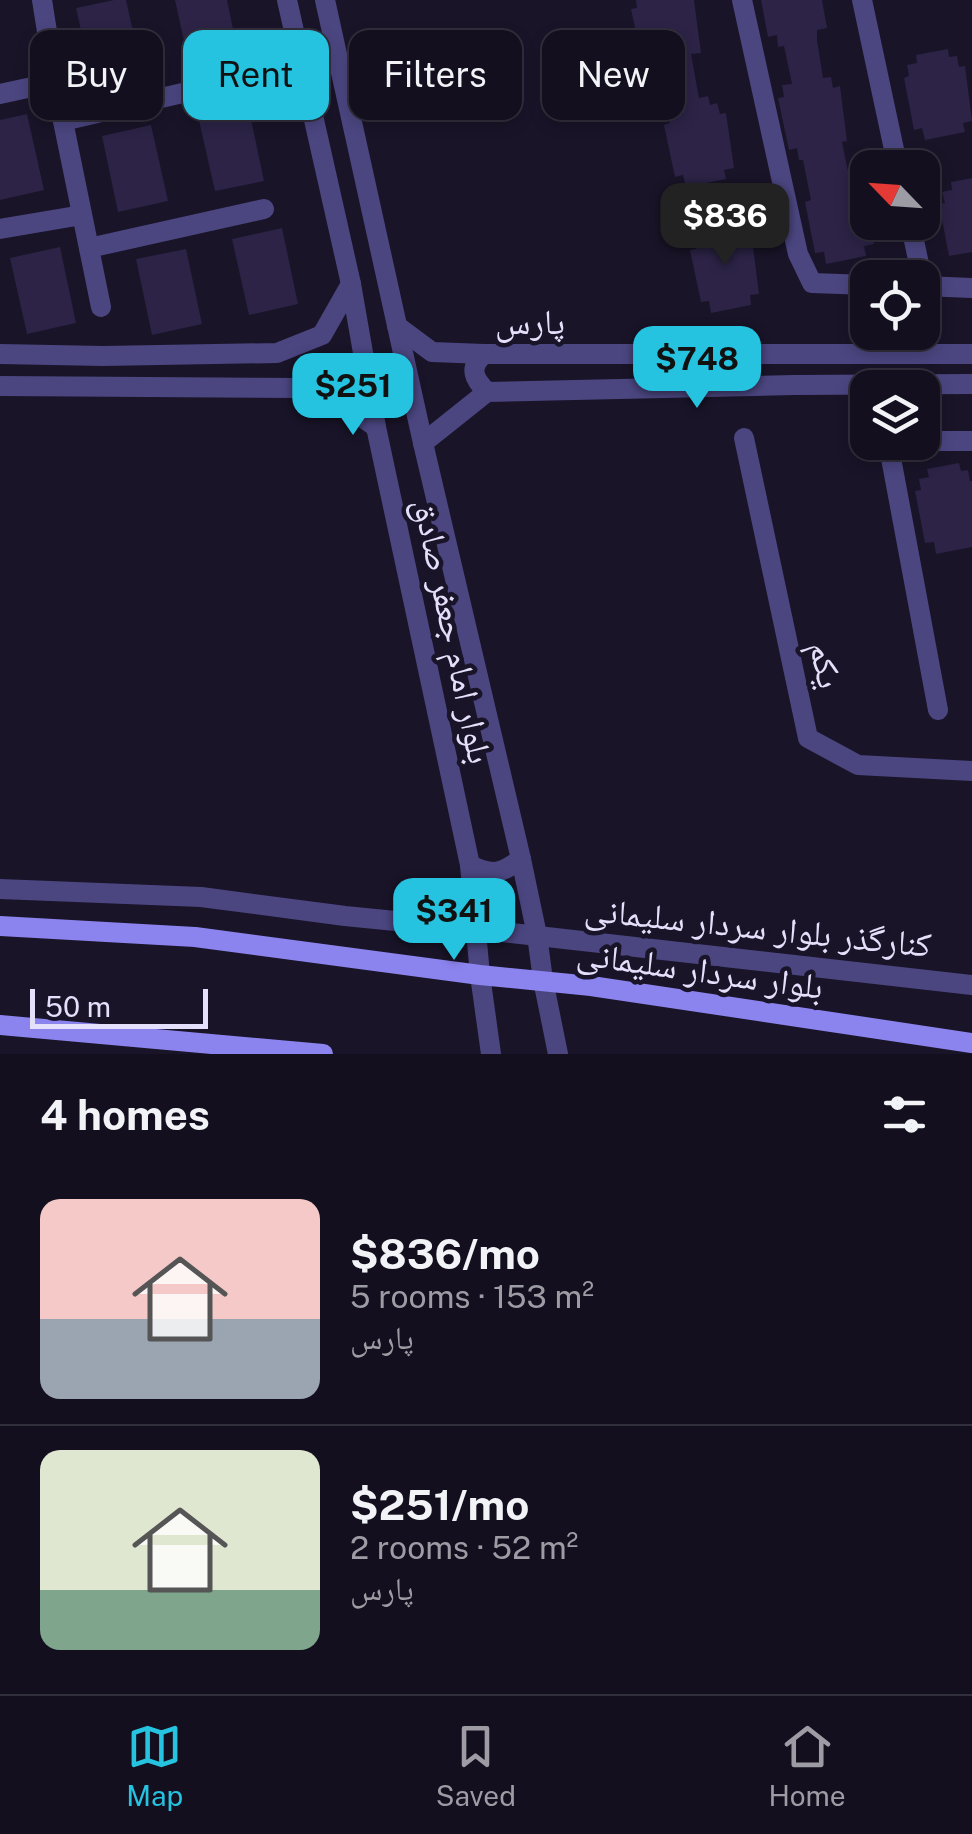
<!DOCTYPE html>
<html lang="en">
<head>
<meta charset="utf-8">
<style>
  :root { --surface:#130f1e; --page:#1c1827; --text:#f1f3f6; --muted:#9d9ca4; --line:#322f3c; --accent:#26c3e0 }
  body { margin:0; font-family:"Public Sans","Noto Naskh Arabic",sans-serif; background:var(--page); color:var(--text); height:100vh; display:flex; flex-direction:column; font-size:38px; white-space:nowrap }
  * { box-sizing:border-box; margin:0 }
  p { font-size:32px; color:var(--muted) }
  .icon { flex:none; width:55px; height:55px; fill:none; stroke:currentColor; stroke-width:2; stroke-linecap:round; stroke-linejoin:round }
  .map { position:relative; height:1054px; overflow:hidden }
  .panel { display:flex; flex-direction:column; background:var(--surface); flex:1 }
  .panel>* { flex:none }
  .hud { position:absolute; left:30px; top:30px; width:912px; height:90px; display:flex; gap:20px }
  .needle { width:65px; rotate:295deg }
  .fabs { position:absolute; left:850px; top:150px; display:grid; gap:20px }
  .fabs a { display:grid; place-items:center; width:90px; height:90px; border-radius:20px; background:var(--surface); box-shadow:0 5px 15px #0003,0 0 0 2px var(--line); font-size:50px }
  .scale { position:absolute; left:30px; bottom:25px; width:178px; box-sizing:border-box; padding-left:10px; border:5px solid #e4e0fb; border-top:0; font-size:28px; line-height:35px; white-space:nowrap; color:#e4e0fb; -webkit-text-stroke:8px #191428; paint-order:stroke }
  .price { position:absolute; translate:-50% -85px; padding:0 22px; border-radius:20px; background:var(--accent); color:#111; font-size:32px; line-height:65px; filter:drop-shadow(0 2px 5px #0008) }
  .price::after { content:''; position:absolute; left:50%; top:60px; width:30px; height:22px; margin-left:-15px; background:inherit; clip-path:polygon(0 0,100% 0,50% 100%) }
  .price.current { background:#222; color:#fff }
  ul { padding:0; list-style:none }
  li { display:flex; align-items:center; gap:30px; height:250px; padding:0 40px }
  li+li { border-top:2px solid var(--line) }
  li span { display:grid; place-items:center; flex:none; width:280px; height:200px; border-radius:20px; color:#555 }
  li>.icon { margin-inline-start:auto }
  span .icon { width:120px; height:120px; fill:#fffc; stroke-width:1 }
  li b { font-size:42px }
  h2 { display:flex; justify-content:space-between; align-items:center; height:120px; padding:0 40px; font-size:42px }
  .chip { padding:0 35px; border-radius:20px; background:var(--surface); box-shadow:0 5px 15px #0003,0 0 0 2px var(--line); font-size:35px; line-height:90px }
  .chip.current { background:var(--accent); color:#111 }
  .dock { display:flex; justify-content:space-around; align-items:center; height:140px; border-top:2px solid var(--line); background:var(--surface); font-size:28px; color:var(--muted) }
  .dock a { display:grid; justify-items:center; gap:5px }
  .dock .current { color:var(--accent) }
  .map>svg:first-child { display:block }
</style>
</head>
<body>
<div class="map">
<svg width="972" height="1054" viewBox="0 0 972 1054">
  <rect width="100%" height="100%" fill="#191428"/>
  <g fill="#2c2346">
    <polygon points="114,0 126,0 142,73 93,84 76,8"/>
    <polygon points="175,0 227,0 238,53 189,64"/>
    <polygon points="636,0 694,0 701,53 691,54 699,98 708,96 710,105 717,103 720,114 726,113 734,168 724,170 726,179 686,187 683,175 675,177 664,125 670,123 668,112 678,110 673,75 666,76 664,70 653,72 650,60 642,61 631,9 637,8"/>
    <polygon points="761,0 822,0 827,28 817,30 817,40 823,78 831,77 833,88 840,86 847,141 842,142 850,181 858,180 860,191 868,189 868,222 870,222 874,244 864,246 866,256 826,264 824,252 815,253 805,202 811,200 803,160 799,160 797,148 789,150 778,98 784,97 782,85 792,84 784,46 778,47 777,35 768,37"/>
    <polygon points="948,49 949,57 957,56 959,67 965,66 972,121 963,123 965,132 925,140 922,128 914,130 904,78 909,76 907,65 917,63 916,55"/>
    <polygon points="248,105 264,181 215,191 198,116"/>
    <polygon points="27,114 44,190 0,200 0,120"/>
    <polygon points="151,125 168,201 118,212 102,136"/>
    <polygon points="972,178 972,252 949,256 939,204 945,203 942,192 952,190 951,182"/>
    <polygon points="734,222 736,230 743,229 745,240 752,239 759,294 750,295 751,305 711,313 709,301 701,302 690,250 696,249 694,238 704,236 702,228"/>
    <polygon points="282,228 298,304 249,315 232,239"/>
    <polygon points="60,247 76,323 27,334 10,258"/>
    <polygon points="186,249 202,324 152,335 136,259"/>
    <polygon points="959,463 961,471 968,470 970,481 972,481 972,547 936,554 934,542 925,543 915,491 921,490 919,479 929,477 927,469"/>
  </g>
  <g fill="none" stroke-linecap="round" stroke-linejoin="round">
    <g stroke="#4b4680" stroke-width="20">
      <polyline points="42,0 55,82 101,307"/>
      <polyline points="742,0 798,254 812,283 868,285"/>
      <polyline points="862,0 898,168"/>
      <polyline points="0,94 55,82"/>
      <polyline points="63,121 238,80"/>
      <polyline points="910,222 922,278"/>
      <polyline points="0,229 82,215"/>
      <polyline points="89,248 264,209"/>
      <polyline points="922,286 972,288"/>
      <polyline points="0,354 103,356 277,353 322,335 351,284"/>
      <polyline points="0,386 299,388 327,393 376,427"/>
      <polyline points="744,438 808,738 858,765 972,771"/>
      <polyline points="922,441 972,441"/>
      <polyline points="888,442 938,710"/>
    </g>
    <g stroke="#4b4680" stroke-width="20">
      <polyline points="287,0 351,284 376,427 470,865 480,975 491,1054"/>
      <polyline points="325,0 423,443 521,859 537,935 543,980 558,1054"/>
      <polyline points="397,326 432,352 484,354 972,354"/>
      <path d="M484 354C468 368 474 379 487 392"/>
      <polyline points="423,443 487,392 794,385 972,384"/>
      <path d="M470 865C493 876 501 874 521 859"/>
      <polyline points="0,889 201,897 345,916 476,929 972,985"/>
    </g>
    <g stroke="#8c84ee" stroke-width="20">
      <polyline points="0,926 195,937 480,975 591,986 972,1043"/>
      <polyline points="0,1025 323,1054"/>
    </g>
  </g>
  <g text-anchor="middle" stroke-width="9" stroke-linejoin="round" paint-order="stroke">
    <g font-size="35" fill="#e4e0fb" stroke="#191428">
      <text x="530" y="334">پارس</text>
      <text transform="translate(453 631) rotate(78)" y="12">بلوار امام جعفر صادق</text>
      <text transform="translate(826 665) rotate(78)" y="12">یکم</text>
      <text transform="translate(758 927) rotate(6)" y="12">کنارگذر بلوار سردار سلیمانی</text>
      <text transform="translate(700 970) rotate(8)" y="12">بلوار سردار سلیمانی</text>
    </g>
  </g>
</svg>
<div class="fabs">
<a><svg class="needle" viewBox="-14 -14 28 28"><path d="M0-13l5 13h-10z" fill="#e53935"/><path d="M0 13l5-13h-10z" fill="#9d9ca4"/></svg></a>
<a><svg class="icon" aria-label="locate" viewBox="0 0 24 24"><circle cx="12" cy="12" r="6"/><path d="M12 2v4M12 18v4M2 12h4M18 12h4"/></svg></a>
<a><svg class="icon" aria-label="layers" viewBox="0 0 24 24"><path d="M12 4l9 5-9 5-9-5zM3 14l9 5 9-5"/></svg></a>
</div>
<div class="scale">50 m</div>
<b class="price current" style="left:725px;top:268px">$836</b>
<b class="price" style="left:697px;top:411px">$748</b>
<b class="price" style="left:353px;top:438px">$251</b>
<b class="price" style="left:454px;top:963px">$341</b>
<div class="hud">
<a class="chip">Buy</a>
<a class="chip current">Rent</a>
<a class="chip">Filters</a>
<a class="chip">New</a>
</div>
</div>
<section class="panel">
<h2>4 homes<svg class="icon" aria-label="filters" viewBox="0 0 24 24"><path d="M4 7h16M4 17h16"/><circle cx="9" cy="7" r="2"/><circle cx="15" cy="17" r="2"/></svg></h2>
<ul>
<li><span style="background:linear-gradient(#f6c9c9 60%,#9aa5b1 0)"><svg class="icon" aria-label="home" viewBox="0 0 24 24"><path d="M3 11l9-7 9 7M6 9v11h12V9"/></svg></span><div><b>$836/mo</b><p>5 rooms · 153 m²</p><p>پارس</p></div></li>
<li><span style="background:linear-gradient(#dfe7d0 70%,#7fa58c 0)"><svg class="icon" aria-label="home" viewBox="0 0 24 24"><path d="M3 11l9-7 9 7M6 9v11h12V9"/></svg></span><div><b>$251/mo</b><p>2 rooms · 52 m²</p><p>پارس</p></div></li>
</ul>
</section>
<nav class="dock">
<a class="current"><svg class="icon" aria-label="map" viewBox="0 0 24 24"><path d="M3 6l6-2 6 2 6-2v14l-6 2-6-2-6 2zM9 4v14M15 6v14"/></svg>Map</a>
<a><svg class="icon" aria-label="saved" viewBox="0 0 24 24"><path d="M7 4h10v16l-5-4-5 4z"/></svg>Saved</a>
<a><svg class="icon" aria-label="home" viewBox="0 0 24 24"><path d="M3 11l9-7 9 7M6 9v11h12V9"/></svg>Home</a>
</nav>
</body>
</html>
